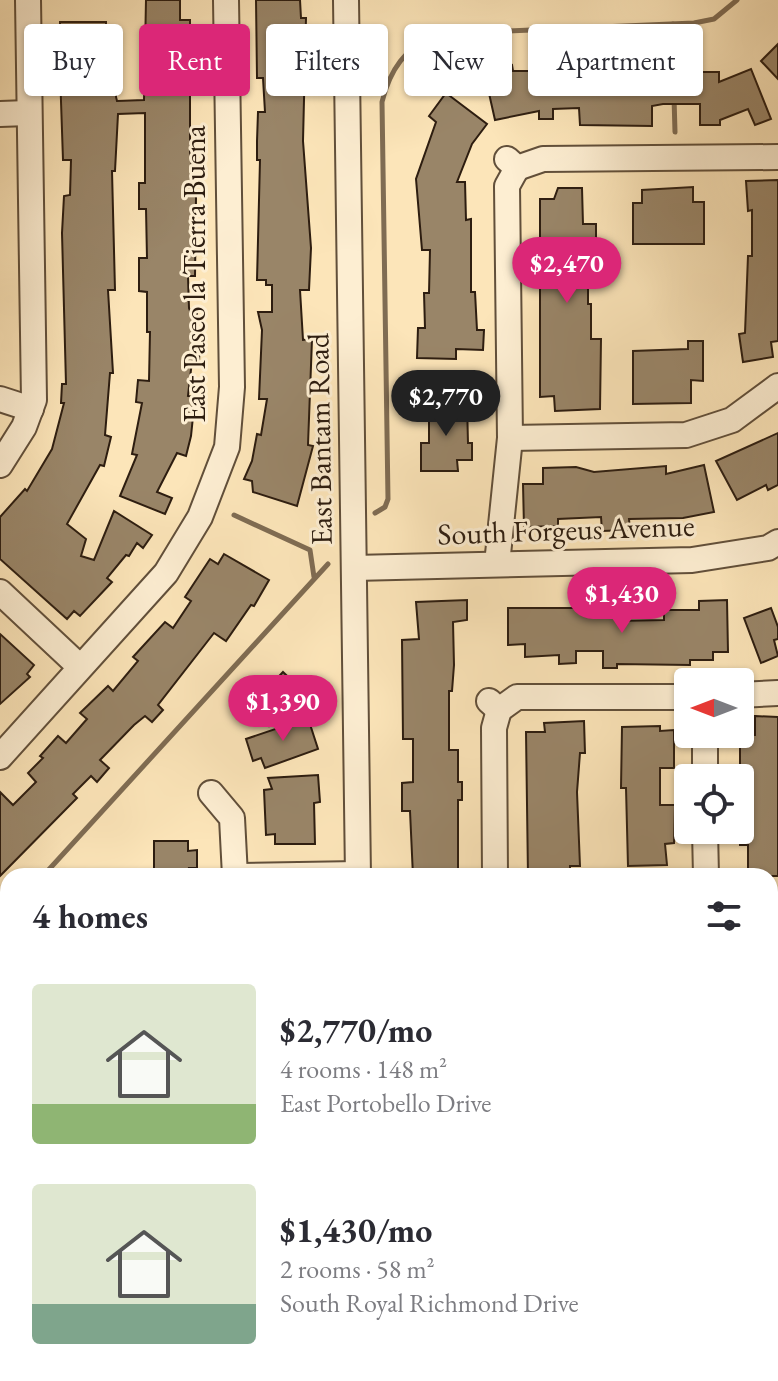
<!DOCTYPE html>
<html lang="en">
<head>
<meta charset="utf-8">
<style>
  :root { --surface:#fff; --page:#f7f7f7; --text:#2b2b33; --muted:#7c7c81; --accent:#db2777 }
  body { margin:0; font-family:"EB Garamond",serif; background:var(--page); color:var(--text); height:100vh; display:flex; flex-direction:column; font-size:30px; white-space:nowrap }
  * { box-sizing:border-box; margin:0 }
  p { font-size:26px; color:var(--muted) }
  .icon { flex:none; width:44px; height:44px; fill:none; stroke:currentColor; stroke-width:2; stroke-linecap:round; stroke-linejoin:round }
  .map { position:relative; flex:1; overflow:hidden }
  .sheet { position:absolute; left:0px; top:868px; width:778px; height:514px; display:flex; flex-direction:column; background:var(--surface); border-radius:24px 24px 0 0; box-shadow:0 2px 6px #0004 }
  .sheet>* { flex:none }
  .guide { position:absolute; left:24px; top:24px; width:730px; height:72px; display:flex; gap:16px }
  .needle { width:52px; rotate:270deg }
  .fabs { position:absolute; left:674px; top:668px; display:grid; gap:16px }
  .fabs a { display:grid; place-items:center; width:80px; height:80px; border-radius:8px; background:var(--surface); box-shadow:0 2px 6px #0004; font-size:40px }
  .price { position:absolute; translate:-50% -68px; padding:0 18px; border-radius:28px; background:var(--accent); color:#fff; font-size:26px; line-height:52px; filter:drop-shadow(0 2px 4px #0008) }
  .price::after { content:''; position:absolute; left:50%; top:48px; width:24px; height:18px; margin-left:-12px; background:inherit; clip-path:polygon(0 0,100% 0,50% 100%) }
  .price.selected { background:#222; color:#fff }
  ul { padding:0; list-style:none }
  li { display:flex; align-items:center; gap:24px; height:200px; padding:0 32px }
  li span { display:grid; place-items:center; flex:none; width:224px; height:160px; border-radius:8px; color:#555 }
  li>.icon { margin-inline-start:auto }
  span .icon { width:96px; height:96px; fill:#fffc; stroke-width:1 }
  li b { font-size:34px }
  h2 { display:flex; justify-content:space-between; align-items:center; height:96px; padding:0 32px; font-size:34px }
  .tag { padding:0 28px; border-radius:8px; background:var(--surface); box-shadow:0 2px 6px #0004; font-size:28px; line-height:72px }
  .tag.selected { background:var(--accent); color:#fff }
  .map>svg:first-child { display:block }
</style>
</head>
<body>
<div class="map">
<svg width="778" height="1381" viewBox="0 0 778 1381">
  <rect width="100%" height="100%" fill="#fce5b9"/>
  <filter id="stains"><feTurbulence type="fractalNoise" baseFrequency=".0025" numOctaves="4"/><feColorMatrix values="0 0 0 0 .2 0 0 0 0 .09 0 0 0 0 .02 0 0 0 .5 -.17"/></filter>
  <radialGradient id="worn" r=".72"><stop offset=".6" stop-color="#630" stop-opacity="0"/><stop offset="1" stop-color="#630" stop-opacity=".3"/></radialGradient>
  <polygon fill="#d9c39c" stroke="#837056" stroke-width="2" points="0,1218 8,1218 8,1374 180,1374 180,1381 0,1381"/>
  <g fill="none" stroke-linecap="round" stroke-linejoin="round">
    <g stroke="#7f6c53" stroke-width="5">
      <polyline points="673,24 674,75"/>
      <polyline points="674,97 675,132"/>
      <path d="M375 513 385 507 388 499 382 102C390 69 405 49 435 34L694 23 714 19 737 0"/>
      <polyline points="234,515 310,550 314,577"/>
      <polyline points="43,876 328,564"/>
      <polyline points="0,923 8,914"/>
    </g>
  </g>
  <g fill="#998568" stroke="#2d1d10" stroke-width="2">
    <polygon points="146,0 180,0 180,20 190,20 190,152 196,198 195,276 188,276 189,308 191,314 197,314 197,337 200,338 199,362 192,361 188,396 195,397 191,436 186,456 177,453 157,492 172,498 165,514 120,496 137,455 132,454 142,403 136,402 138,380 149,381 150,332 147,332 147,292 139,291 139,258 147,258 146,209 139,209 139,183 145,183 145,113 118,114 115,171 112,171 115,290 108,290 113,373 110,373 105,435 111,437 104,466 100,465 67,524 86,539 81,556 94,560 114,511 152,535 143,548 137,543 129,556 126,555 107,578 112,582 80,616 74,611 67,619 0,559 0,517 25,489 27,491 52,449 64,403 61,403 62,384 66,384 62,233 64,196 70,195 71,160 63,160 60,72 68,72 68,44 60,39 60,22 106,22 106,58 116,58 116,97 117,101 144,100"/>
    <polygon points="256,0 300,0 301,18 306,18 303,141 311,248 309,290 300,290 303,340 312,339 308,445 313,446 297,506 253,492 252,481 244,479 252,461 257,434 261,435 267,399 259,399 262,330 258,312 272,312 272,285 266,285 266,280 257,280 260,160 257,160 257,141 258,112 265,112 263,78 257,78"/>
    <polygon points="778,44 778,79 761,61"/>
    <polygon points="512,65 513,71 553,71 553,82 595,80 595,72 662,68 663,72 719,72 719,82 751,69 771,119 755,125 748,109 720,120 720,125 700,125 700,104 663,104 652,106 652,126 580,125 579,108 553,109 553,119 539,119 539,111 495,120 484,71"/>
    <polygon points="446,93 487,124 472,144 457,182 465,182 466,220 471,219 471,292 475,292 477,330 484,330 483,350 456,349 456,359 417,358 418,328 425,328 424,293 429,293 430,250 422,250 416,179 436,122 429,116"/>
    <polygon points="778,180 778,341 771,342 773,357 743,362 739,334 745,333 748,256 752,256 752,210 748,211 746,181"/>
    <polygon points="693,187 693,202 704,202 704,244 633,244 633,203 642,203 642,190"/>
    <polygon points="558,188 582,188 583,224 596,224 596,254 588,254 588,304 591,304 591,339 601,339 600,409 555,411 554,396 540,397 540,199 554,199"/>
    <polygon points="688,341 703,341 703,381 691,380 691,403 633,404 633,351 688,349"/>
    <polygon points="429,403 467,403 468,443 472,443 472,460 457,460 458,471 421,471 421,443 429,443"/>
    <polygon points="778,433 778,485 768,490 766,485 737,500 716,461"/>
    <polygon points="704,465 714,512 683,518 629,519 630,530 602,531 601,517 558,519 558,526 524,527 523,484 543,484 543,468 576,467 594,472 666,466 666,474"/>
    <polygon points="224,554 269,580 254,606 251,605 226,641 214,633 158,705 163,710 152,722 145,716 134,725 100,760 109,768 97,782 91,776 73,794 77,798 0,876 0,792 13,805 36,782 28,773 43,758 40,756 58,736 66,743 87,719 80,713 108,686 113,691 138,661 133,657 165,622 173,628 191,601 185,597 210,559 218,564"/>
    <polygon points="467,600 467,620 453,622 454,665 452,691 449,691 449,750 458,750 458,782 462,782 462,800 458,800 458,870 447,870 447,876 413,876 410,811 402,811 402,783 413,782 413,739 403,739 402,640 419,639 416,602"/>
    <polygon points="727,600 728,652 713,652 713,660 690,660 690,665 617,664 617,668 603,668 603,651 576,651 576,663 559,664 559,655 525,657 525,644 508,645 508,608 617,608 617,621 664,620 664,610 699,610 699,601"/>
    <polygon points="771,608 778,627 778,639 774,640 778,656 761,663 744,618"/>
    <polygon points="0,634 34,665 27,674 30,677 0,704"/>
    <polygon points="283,672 303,691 269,726 250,707"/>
    <polygon points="755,716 778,717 778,876 748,876 748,845 740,845 740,735 755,735"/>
    <polygon points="308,718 318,749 265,768 261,758 253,761 246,739"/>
    <polygon points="584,721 585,753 580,753 577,792 580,866 570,866 570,876 528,876 526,732 545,732 544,723"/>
    <polygon points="660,726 660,731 674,730 674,768 660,768 660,805 675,805 674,843 665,844 667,865 628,866 626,788 621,788 622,727"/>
    <polygon points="318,775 320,802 314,803 315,844 275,844 275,834 266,835 264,790 272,789 268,778"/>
    <polygon points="154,841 188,841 188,851 197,850 197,868 189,868 190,876 154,876"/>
  </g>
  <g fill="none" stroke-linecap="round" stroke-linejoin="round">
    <g stroke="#614f3a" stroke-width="28">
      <g id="minor">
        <polyline points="346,0 358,876"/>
        <polyline points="0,114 28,113"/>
        <polyline points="507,159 517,168 543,159 778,157"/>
        <polyline points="0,399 31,409"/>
        <polyline points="510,438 686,435 732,420 778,386"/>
        <polyline points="0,465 24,427 34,400 28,0"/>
        <polyline points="497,564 510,438 507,186 517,168"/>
        <polyline points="354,568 692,560 768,548 778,542"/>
        <polyline points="0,592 80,667"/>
        <polyline points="740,695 778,693"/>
        <polyline points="489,701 499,710 517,697 688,697"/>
        <polyline points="705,734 705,778"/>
        <polyline points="0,757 166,573 200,517 227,447 232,387 226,0"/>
        <polyline points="211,793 232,818 235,876"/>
        <polyline points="705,830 706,876"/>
        <polyline points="240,876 358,874"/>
        <polyline points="495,876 494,728 499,710"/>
        <polyline points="770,933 778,934"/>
        <polyline points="770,1325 778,1325"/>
        <polyline points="699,1381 699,1374"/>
      </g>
    </g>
    <g stroke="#2d1d10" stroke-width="34">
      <g id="major">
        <polyline points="0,1114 8,1114"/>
        <polyline points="770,1115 778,1115"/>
        <polyline points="0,1148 8,1148"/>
        <polyline points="770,1151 778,1151"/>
      </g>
    </g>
    <use href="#minor" stroke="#fdeed2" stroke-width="24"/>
    <use href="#major" stroke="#fce5b9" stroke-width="30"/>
  </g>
  <g text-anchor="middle" stroke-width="6" stroke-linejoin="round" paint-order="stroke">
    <g font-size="30" fill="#2d1d10" stroke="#fdeed2">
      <text transform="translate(195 274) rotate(-90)" y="10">East Paseo la Tierra Buena</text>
      <text transform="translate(320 439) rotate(-91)" y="10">East Bantam Road</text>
      <text transform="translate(566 530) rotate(-2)" y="10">South Forgeus Avenue</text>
    </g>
  </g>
  <rect width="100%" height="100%" filter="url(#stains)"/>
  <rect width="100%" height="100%" fill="url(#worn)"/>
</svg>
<div class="fabs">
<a><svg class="needle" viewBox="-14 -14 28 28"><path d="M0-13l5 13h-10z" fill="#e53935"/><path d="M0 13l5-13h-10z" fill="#7c7c81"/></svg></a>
<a><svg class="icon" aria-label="locate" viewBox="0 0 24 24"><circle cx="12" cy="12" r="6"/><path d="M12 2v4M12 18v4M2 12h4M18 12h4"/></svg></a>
</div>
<b class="price" style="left:567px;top:305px">$2,470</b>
<b class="price selected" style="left:446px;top:438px">$2,770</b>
<b class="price" style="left:622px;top:635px">$1,430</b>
<b class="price" style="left:283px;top:743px">$1,390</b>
<div class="guide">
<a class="tag">Buy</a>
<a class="tag selected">Rent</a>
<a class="tag">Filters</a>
<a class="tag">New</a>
<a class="tag">Apartment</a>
</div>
<section class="sheet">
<h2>4 homes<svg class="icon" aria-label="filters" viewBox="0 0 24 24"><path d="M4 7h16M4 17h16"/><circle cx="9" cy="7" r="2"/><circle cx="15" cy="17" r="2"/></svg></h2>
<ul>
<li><span style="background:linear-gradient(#dfe7d0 75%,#8fb573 0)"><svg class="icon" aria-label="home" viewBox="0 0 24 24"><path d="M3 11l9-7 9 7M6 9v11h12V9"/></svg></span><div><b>$2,770/mo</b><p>4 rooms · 148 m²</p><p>East Portobello Drive</p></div></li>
<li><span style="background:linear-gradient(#dfe7d0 75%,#7fa58c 0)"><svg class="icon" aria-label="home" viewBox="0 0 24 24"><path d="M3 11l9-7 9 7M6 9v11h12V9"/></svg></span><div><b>$1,430/mo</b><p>2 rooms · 58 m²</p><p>South Royal Richmond Drive</p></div></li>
</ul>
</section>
</div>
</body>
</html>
